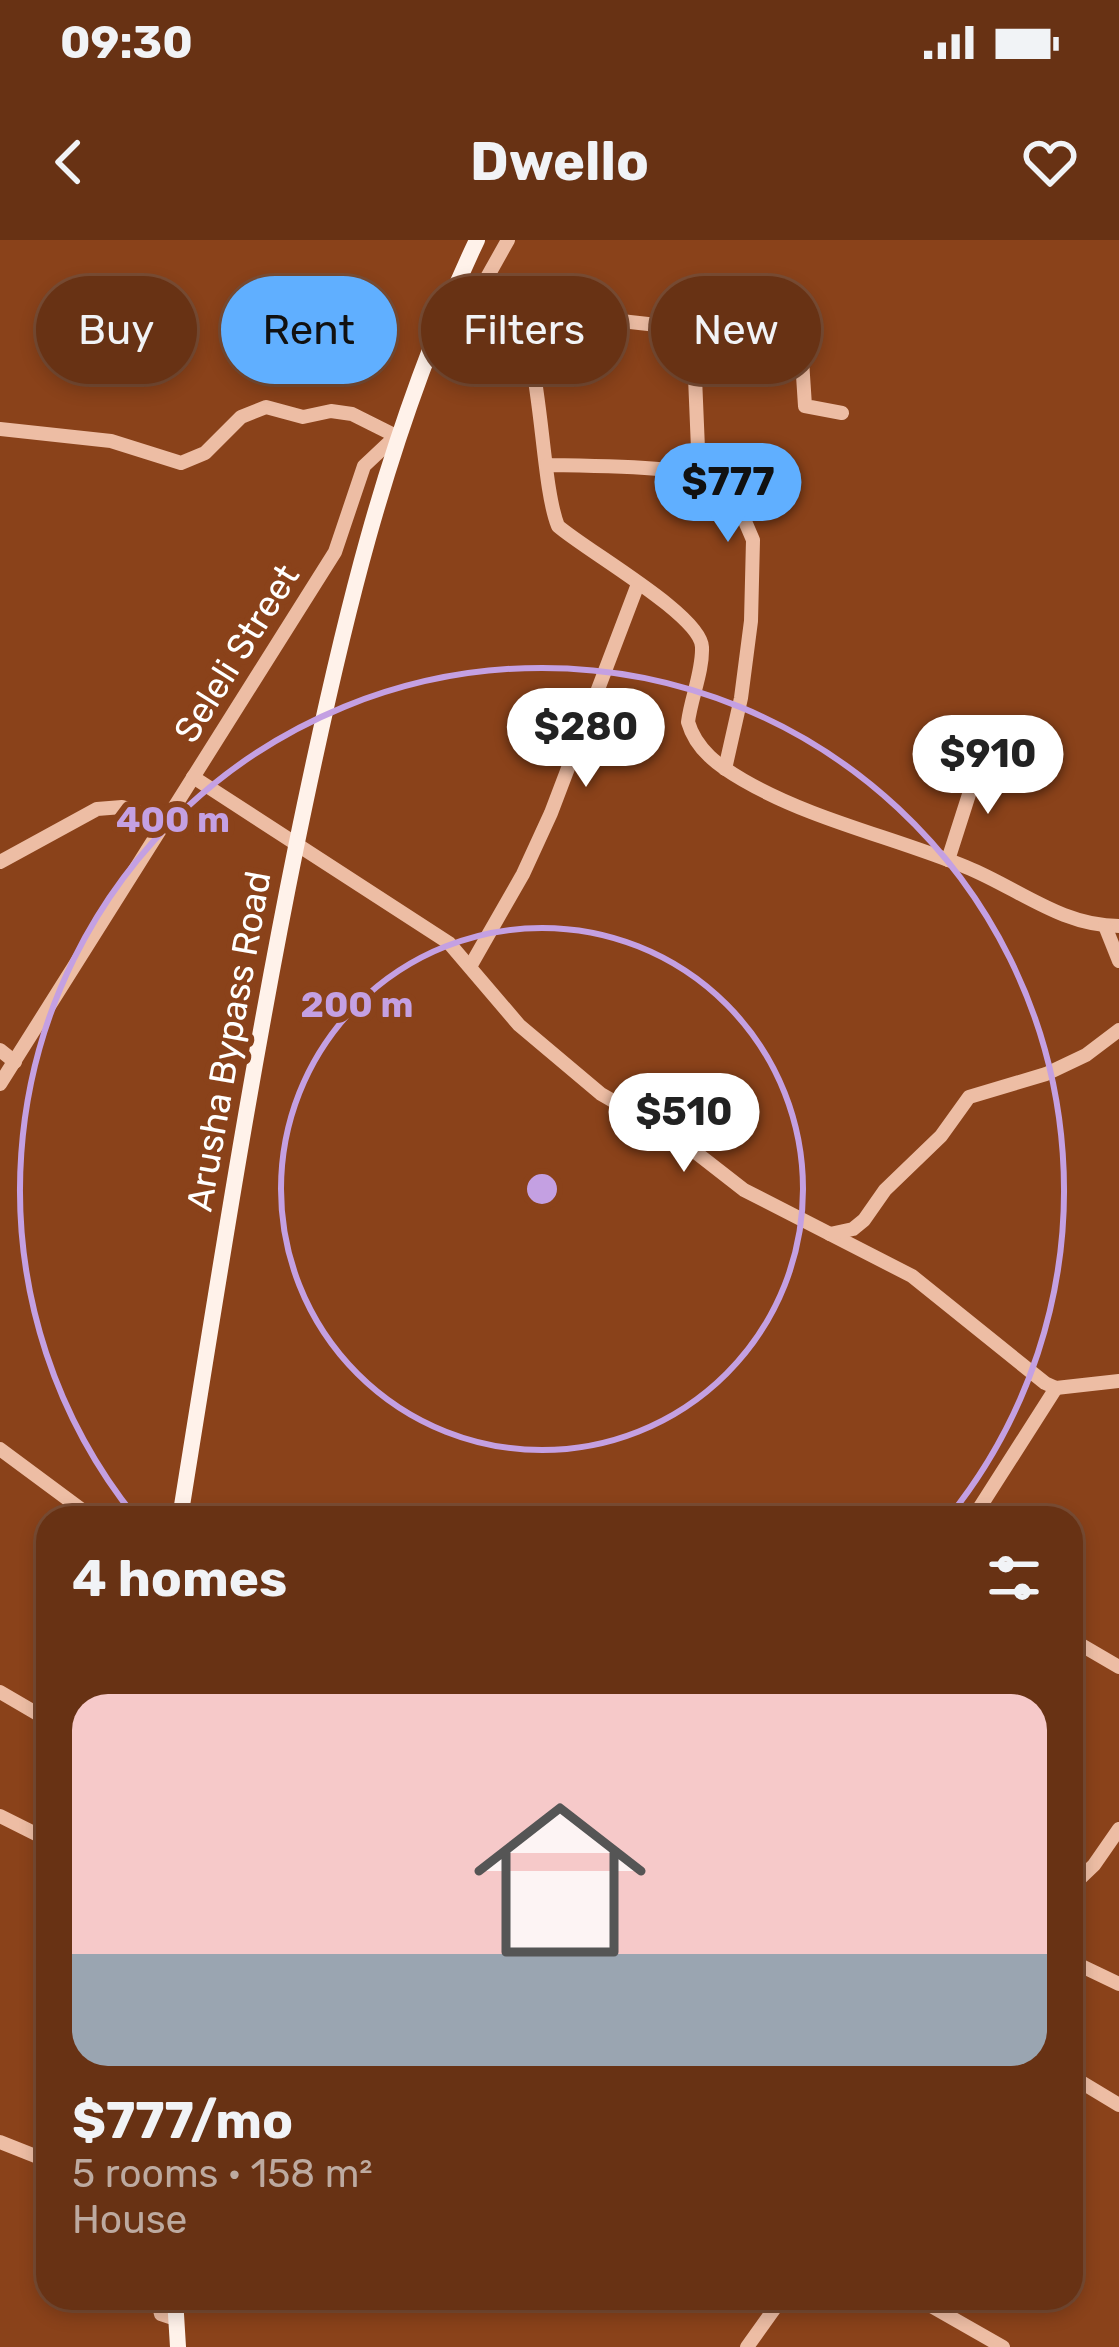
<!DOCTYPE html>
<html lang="en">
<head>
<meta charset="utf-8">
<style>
  :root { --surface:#683214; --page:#703e22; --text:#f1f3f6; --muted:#bdaaa0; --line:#7b4d34; --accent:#60afff }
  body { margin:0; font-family:Rubik,sans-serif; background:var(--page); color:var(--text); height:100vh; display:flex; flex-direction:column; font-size:45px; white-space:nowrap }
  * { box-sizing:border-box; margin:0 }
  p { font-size:39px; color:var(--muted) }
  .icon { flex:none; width:66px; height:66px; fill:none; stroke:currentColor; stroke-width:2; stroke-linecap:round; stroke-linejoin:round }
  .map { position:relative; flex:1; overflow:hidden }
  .details { position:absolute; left:36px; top:1266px; width:1047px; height:804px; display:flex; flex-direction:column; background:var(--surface); border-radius:36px; box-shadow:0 6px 18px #0003,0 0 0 3px var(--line) }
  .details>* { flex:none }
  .hud { position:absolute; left:36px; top:36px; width:1047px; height:108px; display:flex; gap:24px }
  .price { position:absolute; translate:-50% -102px; padding:0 27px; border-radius:42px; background:#fff; color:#222; font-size:39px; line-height:78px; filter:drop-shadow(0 3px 6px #0008) }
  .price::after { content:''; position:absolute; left:50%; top:72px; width:36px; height:27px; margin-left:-18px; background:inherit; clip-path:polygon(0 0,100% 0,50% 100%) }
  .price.active { background:var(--accent); color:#111 }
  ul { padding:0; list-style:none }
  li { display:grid; align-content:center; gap:24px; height:636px; padding:0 36px }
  li span { display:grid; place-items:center; height:372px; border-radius:36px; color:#555 }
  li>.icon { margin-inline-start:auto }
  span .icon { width:216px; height:216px; fill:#fffc; stroke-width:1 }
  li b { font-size:51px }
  h2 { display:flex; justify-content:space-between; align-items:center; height:144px; padding:0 36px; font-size:51px }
  .pill { padding:0 42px; border-radius:54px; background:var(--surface); box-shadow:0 6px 18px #0003,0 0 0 3px var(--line); font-size:42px; line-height:108px }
  .pill.active { background:var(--accent); color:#111 }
  .status { display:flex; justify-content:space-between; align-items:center; height:84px; padding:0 60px; background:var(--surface); direction:ltr }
  .status svg { height:33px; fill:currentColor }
  header { display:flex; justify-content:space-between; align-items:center; height:156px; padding:0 36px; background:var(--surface); font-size:54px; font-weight:700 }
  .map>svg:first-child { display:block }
</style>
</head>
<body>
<div class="status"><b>09:30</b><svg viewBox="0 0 49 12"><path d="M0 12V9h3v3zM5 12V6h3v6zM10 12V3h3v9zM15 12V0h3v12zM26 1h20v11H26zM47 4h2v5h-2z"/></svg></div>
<header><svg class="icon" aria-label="back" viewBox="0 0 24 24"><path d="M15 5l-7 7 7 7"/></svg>Dwello<svg class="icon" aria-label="heart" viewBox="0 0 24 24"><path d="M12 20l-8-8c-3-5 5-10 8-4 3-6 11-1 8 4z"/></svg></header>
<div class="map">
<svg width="1119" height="2107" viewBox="0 0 1119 2107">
  <rect width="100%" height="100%" fill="#8a421a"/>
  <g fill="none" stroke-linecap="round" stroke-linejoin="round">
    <g stroke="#edbda4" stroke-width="14">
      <path d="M458 40C474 47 496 54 509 66 543 96 539 239 558 286 585 310 701 375 702 407 703 431 691 458 688 482 696 510 719 526 743 540 812 580 893 597 966 627 1018 648 1061 686 1119 686"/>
      <polyline points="480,50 508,0"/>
      <polyline points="513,69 693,89 794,111 802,120 805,166 842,173"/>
      <polyline points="693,89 699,233"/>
      <polyline points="0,189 111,201 181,223 205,213 241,177 266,167 303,177 331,171 352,174 396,196"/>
      <path d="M547 225C586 226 719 225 743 249L744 279 753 300 751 381 741 458 725 529"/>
      <polyline points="193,537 449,703 519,785 601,854 676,897 744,950 912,1036 1045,1143 1056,1148 1119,1141"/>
      <polyline points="948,620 980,520"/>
      <polyline points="0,622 97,569 122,567 165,580"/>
      <polyline points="1105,686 1119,721"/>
      <polyline points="471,725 523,634 551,573 638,344"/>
      <polyline points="0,810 15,822"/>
      <polyline points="0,844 335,312 364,226 397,195"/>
      <polyline points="830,994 853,989 864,980 885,950 941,896 969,857 1046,834 1086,815 1119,790"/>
      <polyline points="0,1209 93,1278"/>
      <polyline points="973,1278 1056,1148"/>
      <polyline points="1071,1399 1119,1427"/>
      <polyline points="0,1452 48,1480"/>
      <polyline points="0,1576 48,1600"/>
      <polyline points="1071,1647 1094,1625 1119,1589"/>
      <polyline points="1071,1721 1119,1744"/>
      <polyline points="1071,1836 1119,1865"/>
      <polyline points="0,1902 48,1921"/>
      <polyline points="157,2058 161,2074 176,2079"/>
      <polyline points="917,2058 1003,2107"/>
      <polyline points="747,2107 782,2058"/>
    </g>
    <g stroke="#fff2ea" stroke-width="16">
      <path d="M180 1278C216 1054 251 829 296 607 339 398 385 194 477 0"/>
      <polyline points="175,2058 178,2107"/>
    </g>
  </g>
  <g fill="none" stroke="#c4a0e2" stroke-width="6">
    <circle cx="542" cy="949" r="261"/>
    <path d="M136 1278A522 522 0 1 1 948 1278"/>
  </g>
  <g text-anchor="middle" stroke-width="12" stroke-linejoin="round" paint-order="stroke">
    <g font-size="36" fill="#fff" stroke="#8a421a">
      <text transform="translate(236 413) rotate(-58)" y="13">Seleli Street</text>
      <text transform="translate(228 801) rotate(-80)" y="13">Arusha Bypass Road</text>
    </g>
  </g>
  <circle cx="542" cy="949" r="18" fill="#c4a0e2" stroke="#8a421a" stroke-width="6"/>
  <g font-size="36" text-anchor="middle" font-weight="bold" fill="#c4a0e2" stroke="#8a421a" stroke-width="12" stroke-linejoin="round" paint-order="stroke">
    <text x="173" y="592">400 m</text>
    <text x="357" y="777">200 m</text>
  </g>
</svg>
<b class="price active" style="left:728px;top:305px">$777</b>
<b class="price" style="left:586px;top:550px">$280</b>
<b class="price" style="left:988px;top:577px">$910</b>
<b class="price" style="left:684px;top:935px">$510</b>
<div class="hud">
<a class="pill">Buy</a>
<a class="pill active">Rent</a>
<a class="pill">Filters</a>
<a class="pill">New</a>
</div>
<section class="details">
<h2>4 homes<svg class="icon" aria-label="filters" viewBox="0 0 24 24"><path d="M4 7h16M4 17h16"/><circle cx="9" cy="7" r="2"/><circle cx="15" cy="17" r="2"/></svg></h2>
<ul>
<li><span style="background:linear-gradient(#f6c9c9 70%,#9aa5b1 0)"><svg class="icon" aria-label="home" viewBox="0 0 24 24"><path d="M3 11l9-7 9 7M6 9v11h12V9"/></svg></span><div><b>$777/mo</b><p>5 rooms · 158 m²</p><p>House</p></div></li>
</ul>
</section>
</div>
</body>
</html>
